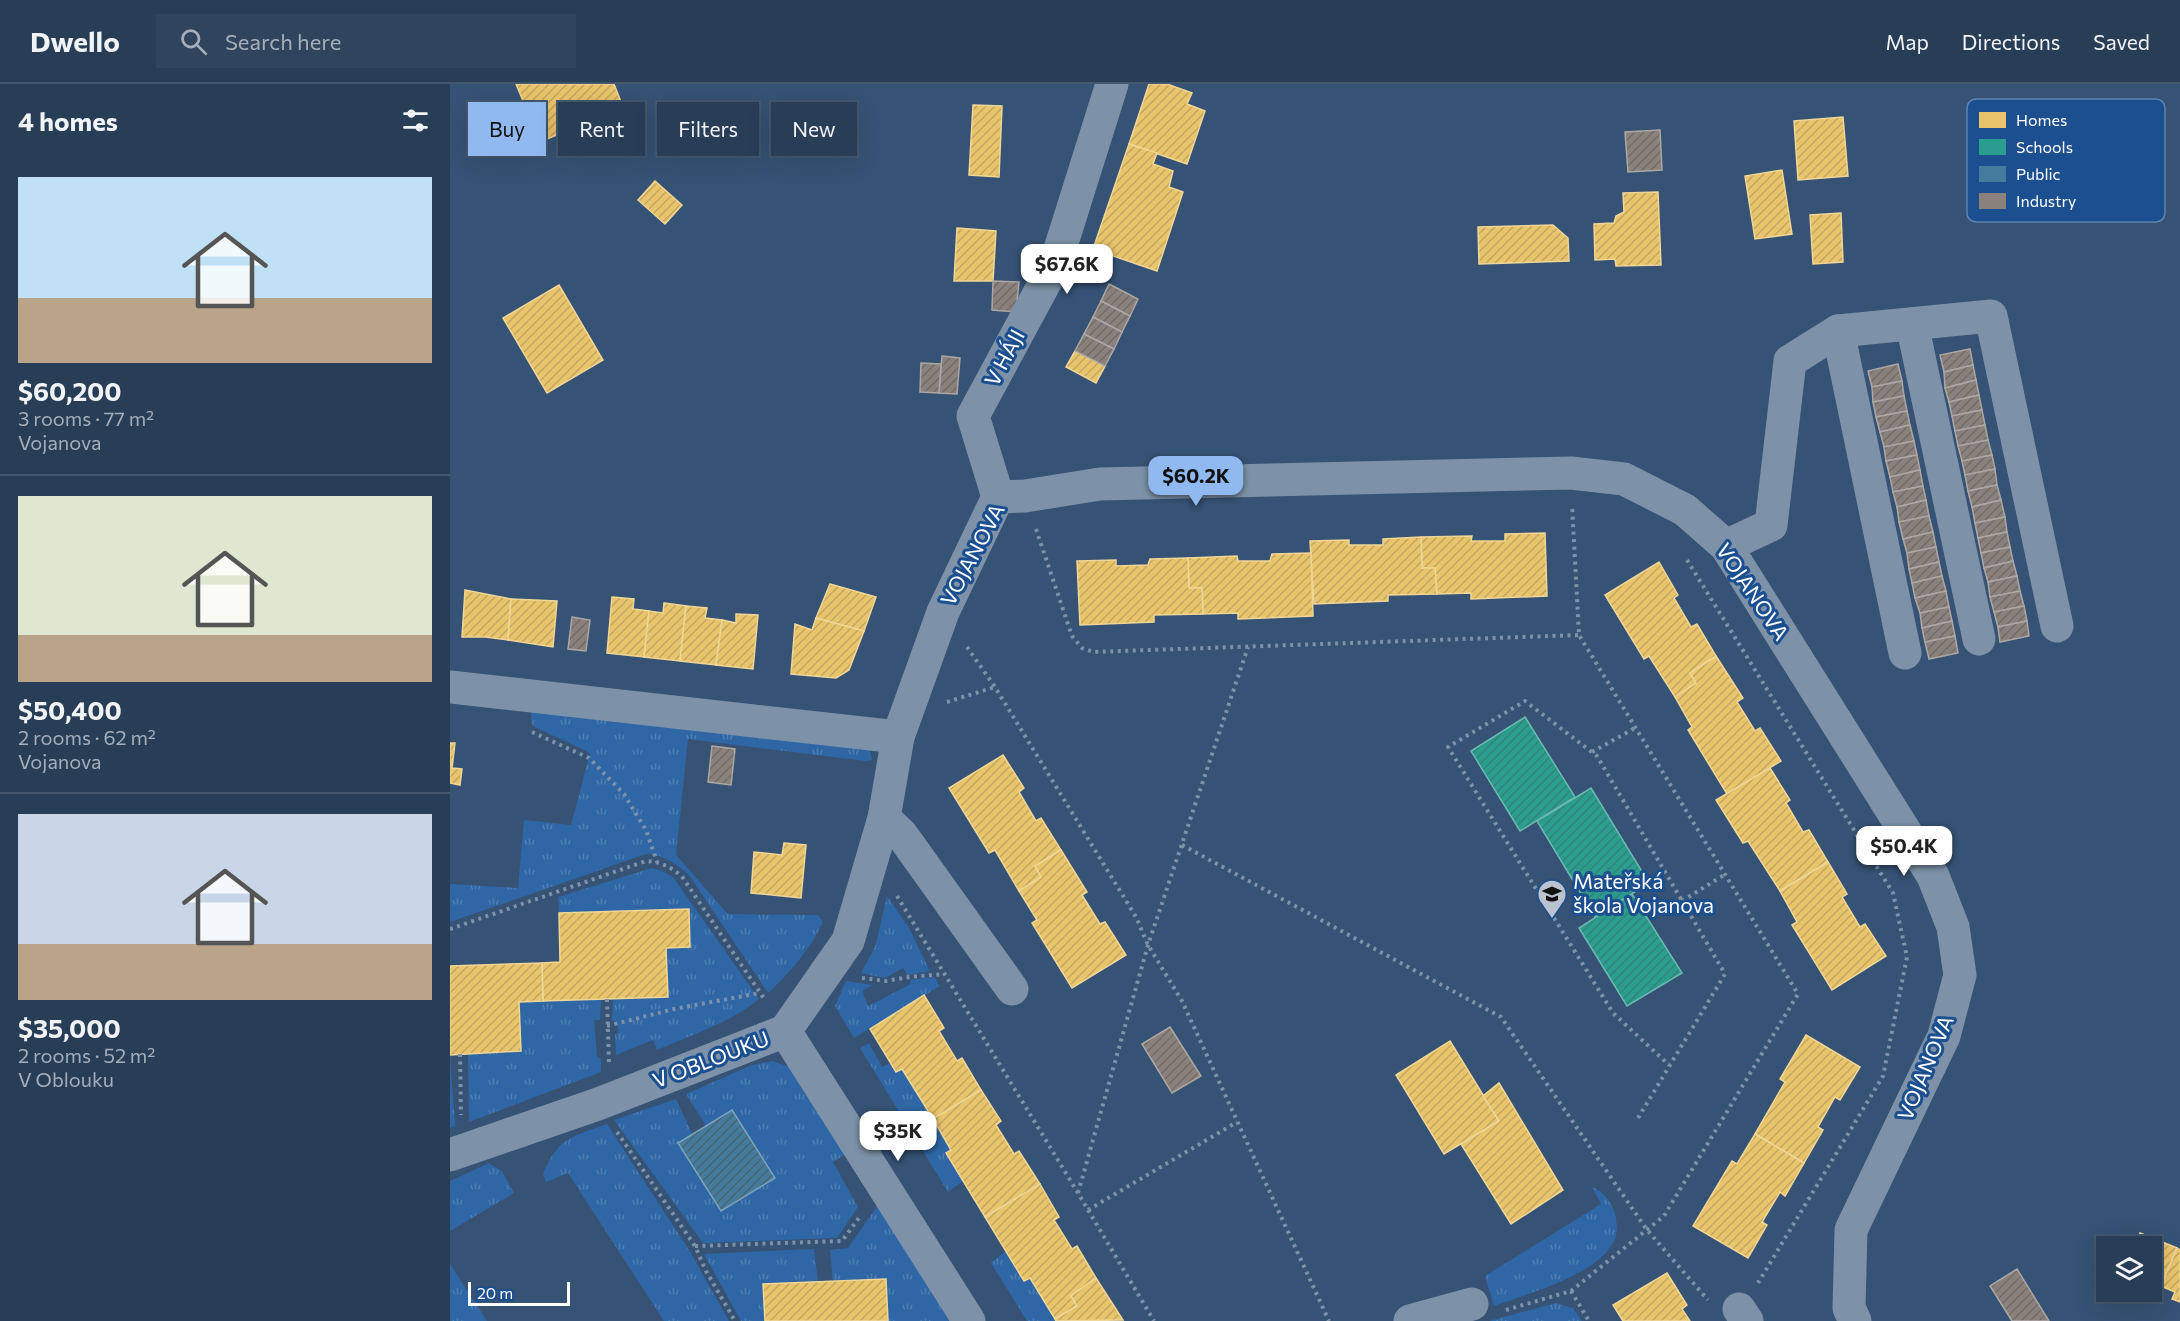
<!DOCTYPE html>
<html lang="en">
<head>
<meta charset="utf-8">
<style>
  :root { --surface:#283e57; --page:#30455d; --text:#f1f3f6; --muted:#a5aeba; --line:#44576d; --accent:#90b9f0 }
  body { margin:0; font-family:Commissioner,sans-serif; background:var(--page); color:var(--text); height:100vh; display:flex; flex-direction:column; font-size:22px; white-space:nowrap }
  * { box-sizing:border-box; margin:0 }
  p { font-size:20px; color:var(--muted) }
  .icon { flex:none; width:33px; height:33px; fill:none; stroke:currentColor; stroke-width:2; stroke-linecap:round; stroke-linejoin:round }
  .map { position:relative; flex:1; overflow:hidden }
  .side { display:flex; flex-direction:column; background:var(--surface); width:450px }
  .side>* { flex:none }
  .hud { position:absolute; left:18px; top:18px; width:570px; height:54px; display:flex; gap:12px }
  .fabs { position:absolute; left:1646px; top:1152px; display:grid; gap:12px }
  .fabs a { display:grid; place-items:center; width:66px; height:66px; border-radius:0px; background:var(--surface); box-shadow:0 6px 24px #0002,0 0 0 2px var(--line); font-size:30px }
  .scale { position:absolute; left:18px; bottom:15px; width:102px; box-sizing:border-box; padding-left:6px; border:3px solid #fff; border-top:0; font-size:16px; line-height:21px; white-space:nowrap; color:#fff; -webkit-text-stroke:4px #1b4f8f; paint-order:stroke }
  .price { position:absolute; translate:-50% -51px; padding:0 14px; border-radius:12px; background:#fff; color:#222; font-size:20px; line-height:39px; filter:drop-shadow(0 2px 3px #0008) }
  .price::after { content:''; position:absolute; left:50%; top:36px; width:18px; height:14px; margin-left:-9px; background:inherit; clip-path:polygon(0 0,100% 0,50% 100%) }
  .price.active { background:var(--accent); color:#111 }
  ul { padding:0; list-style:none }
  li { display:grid; align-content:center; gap:12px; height:318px; padding:0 18px }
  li+li { border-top:2px solid var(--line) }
  li span { display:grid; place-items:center; height:186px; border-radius:0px; color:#555 }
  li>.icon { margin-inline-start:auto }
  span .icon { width:108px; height:108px; fill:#fffc; stroke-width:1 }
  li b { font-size:26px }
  h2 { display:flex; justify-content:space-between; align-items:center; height:72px; padding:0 18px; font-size:26px }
  .tag { padding:0 21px; border-radius:0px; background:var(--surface); box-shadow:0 6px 24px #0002,0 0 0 2px var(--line); font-size:21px; line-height:54px }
  .tag.active { background:var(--accent); color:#111 }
  header { display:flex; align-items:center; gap:36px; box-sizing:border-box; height:84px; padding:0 30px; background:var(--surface); border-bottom:2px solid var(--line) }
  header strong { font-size:28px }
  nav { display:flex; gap:33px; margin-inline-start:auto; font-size:21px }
  .search { width:420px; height:54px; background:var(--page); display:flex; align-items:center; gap:15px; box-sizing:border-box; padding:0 21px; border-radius:0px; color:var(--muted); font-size:22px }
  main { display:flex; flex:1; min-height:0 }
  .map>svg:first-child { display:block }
</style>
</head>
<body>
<header>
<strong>Dwello</strong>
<div class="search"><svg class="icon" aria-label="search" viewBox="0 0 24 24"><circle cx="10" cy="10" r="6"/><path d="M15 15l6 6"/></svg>Search here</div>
<nav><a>Map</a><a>Directions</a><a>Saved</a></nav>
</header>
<main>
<section class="side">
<h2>4 homes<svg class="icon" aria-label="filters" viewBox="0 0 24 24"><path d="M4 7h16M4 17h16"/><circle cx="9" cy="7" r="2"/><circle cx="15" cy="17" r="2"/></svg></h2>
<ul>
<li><span style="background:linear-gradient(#bfe0f5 65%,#b9a48a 0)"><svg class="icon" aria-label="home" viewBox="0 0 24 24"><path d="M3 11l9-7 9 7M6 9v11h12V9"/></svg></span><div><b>$60,200</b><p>3 rooms · 77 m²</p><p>Vojanova</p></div></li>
<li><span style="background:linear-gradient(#dfe7d0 75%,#b9a48a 0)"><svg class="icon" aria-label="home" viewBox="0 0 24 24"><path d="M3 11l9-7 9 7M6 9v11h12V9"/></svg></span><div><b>$50,400</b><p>2 rooms · 62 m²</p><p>Vojanova</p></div></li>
<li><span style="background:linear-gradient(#c9d6e8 70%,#b9a48a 0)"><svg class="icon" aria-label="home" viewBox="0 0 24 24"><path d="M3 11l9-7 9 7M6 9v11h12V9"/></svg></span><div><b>$35,000</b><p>2 rooms · 52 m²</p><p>V Oblouku</p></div></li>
</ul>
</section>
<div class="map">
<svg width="1730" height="1237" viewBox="0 0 1730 1237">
  <defs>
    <pattern id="grass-tufts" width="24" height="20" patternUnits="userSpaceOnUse" patternTransform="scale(1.5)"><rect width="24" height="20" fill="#2f66a5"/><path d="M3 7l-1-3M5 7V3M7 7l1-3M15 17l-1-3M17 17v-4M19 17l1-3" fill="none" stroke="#4e7db2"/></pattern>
    <pattern id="homes-hatch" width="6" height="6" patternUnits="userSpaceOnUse" patternTransform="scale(1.5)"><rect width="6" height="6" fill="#e9c46a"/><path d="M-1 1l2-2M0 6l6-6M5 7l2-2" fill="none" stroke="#c2a662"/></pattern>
    <pattern id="schools-hatch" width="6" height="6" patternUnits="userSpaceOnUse" patternTransform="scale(1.5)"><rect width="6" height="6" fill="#2a9d8f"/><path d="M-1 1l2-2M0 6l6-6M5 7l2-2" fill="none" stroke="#368178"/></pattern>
    <pattern id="public-hatch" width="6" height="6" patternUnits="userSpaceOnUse" patternTransform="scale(1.5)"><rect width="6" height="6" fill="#457b9d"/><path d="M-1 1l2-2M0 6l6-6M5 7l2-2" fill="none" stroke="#486474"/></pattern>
    <pattern id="industry-hatch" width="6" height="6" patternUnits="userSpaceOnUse" patternTransform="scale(1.5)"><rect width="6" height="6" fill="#8a817c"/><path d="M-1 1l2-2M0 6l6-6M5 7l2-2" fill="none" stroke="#716c69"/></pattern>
  </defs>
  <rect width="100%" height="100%" fill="#365274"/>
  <g fill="url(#grass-tufts)">
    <path d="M82 622 420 666 422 676 416 677 238 655 226 771 278 830 368 831 373 838C359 867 341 887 318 909L239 791C228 781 212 770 196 770L0 838V800L68 804 74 736 121 741 140 669 83 642 81 637Z"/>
    <path d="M202 784 210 786 223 793 309 915C280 939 241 951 207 966L203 956 166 971 165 950 169 949 166 937H162L163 915 217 913 216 864 240 863 239 826 109 829 108 813Z"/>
    <polygon points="437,812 459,844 480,887 457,891 453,884 435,894 411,889 425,863"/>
    <polygon points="484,893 490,902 404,954 385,922 396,897 423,901 412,907 418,922 461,900 460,896"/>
    <polygon points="151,915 150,936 144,936 147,973 151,974 151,988 19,1038 18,970 71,967 69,918"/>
    <polygon points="419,959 432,983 441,979 452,985 501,1066 497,1069 513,1097 498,1108 410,964"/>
    <polygon points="0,971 5,1042 0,1044"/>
    <polygon points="322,977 340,983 398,1069 383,1078 408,1123 387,1154 253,1159 164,1036 226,1015 242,1050 229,1059 271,1127 324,1094 282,1026 256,1042 236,1010 302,981"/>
    <path d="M157 1040 239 1166 279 1237H214L118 1089 96 1098 93 1090C108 1053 122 1053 157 1040Z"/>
    <polygon points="39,1079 52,1087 64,1109 0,1147 0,1097"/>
    <path d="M1142 1103C1153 1107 1162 1118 1165 1130 1167 1138 1168 1149 1164 1157 1148 1191 1077 1210 1044 1222L1035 1192 1151 1120Z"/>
    <polygon points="428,1121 499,1237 438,1237 436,1195 383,1197 380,1166 398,1164"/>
    <polygon points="364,1165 368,1198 314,1200 315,1237 291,1237 254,1170"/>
    <polygon points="556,1167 580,1194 606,1237 577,1237 541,1179"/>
    <polygon points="0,1180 37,1237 0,1237"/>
    <polygon points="1106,1219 1123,1224 1132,1237 1039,1237"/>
  </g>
  <g fill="url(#homes-hatch)" stroke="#f0d697" stroke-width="1.5">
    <polygon points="66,0 164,0 173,23 90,58"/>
    <polygon points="699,0 717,0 742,9 737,20 755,27 737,80 679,60"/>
    <polygon points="523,21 552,22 549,93 519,91"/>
    <polygon points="1393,33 1398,92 1348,96 1344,37"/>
    <polygon points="679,60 707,69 703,80 723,87 719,103 733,108 707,187 643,165"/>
    <polygon points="1332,86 1342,150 1305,155 1295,92"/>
    <polygon points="205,97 232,121 215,140 188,116"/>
    <polygon points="1208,108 1211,181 1166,182 1165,175 1145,176 1144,140 1164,139 1166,132 1174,128 1173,109"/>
    <polygon points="1391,129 1393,178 1363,180 1360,131"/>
    <polygon points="1103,141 1118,154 1119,177 1029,180 1028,143"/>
    <polygon points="507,144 546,147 543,197 504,197"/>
    <polygon points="109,201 153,276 97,309 53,234"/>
    <polygon points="625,267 655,282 646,299 616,283"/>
    <polygon points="1095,449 1097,512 1021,515 1021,509 987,510 985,484 972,484 971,453 1022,452 1021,457 1055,457 1055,450"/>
    <polygon points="971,453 972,484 985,484 987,510 938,511 938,517 864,520 860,457 899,456 899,461 933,461 933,455"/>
    <polygon points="861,469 863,532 788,535 788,529 753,530 752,504 739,504 738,474 787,472 788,477 820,477 822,470"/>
    <polygon points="738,474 739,504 752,504 753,530 704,531 704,538 630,541 627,477 666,476 666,482 698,481 700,475"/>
    <polygon points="1209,478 1228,511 1224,514 1241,543 1247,540 1266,572 1240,589 1246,599 1225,613 1199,572 1194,575 1155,511"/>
    <polygon points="380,500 426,513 414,547 366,534"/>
    <polygon points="15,506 61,515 58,556 35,553 12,553"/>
    <polygon points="162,513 184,515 183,525 199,527 194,573 157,569"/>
    <polygon points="61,515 107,517 103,563 58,556"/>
    <polygon points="214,519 236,522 230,577 194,573 199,527 213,529"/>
    <polygon points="236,522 257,524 255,534 272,536 266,581 230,577"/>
    <polygon points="286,530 308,531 303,585 266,581 272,536 286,539"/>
    <polygon points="366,534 414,547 399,586 386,594 341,590 345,540 362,546"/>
    <polygon points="1266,572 1293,614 1287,618 1305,647 1310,644 1331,677 1277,710 1238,646 1242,643 1225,613 1246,599 1240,589"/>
    <polygon points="0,659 5,659 2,684 12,685 10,701 0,699"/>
    <polygon points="553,671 574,704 569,708 586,737 591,734 611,766 585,782 591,793 569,807 545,766 539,769 499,704"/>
    <polygon points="1320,684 1340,716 1336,719 1353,748 1359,746 1378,778 1330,807 1298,757 1293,759 1266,716"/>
    <polygon points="334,759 356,761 351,814 301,809 304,768 332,771"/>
    <polygon points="611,766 637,808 632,811 650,840 655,838 676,871 622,904 582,839 587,836 569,807 591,793 585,782"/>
    <polygon points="1378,778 1397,810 1392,813 1410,843 1415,840 1436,872 1382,906 1342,841 1347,838 1330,807"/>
    <polygon points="239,825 240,863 216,864 218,913 93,917 92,879 110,878 109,829"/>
    <polygon points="92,879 93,917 69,918 71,967 0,971 0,882"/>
    <polygon points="474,911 494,944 489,947 507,977 512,974 531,1006 483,1035 452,985 446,988 420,945"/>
    <polygon points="1356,951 1410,983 1390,1016 1385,1013 1368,1043 1373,1046 1354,1079 1305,1050 1335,998 1330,995"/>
    <polygon points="1000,957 1049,1037 994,1070 946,991"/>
    <polygon points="1049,999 1113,1106 1061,1140 1011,1060 1049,1037 1033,1012"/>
    <polygon points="531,1006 551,1037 546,1041 564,1070 569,1067 590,1100 535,1133 496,1069 501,1066 483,1035"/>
    <polygon points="1305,1050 1354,1079 1335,1112 1330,1108 1312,1138 1317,1141 1298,1174 1243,1142 1282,1077 1287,1080"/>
    <polygon points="590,1100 609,1133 604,1136 622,1165 627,1162 646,1194 621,1212 627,1222 605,1235 580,1194 574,1197 535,1133"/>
    <polygon points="1690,1149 1727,1164 1711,1202 1701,1198 1701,1162 1685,1162"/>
    <polygon points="1727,1164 1730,1166 1730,1218 1722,1215 1725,1208 1711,1202"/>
    <polygon points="1217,1189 1237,1221 1232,1225 1240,1237 1173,1237 1163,1221"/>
    <polygon points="646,1194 673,1236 606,1237 605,1235 627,1222 621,1212"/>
    <polygon points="436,1195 438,1237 315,1237 313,1200"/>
  </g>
  <g fill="url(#schools-hatch)" stroke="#6abab1" stroke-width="1.5">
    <polygon points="1075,633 1125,713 1070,747 1021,667"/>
    <polygon points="1141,704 1199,799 1145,833 1087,737"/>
    <polygon points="1182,810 1232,889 1177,922 1129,844"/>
  </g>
  <polygon fill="url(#public-hatch)" stroke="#7da3ba" stroke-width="1.5" points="282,1026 325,1094 271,1127 228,1059"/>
  <g fill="url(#industry-hatch)" stroke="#ada7a3" stroke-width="1.5">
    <polygon points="1210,46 1212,86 1178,88 1175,48"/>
    <polygon points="543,197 569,198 566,228 542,226"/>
    <polygon points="659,200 688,215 680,232 651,217"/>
    <polygon points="651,217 680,232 672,248 643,233"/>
    <polygon points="643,233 672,248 664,265 634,250"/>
    <polygon points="634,250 664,265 655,282 625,267"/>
    <polygon points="1520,265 1523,281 1494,288 1490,271"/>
    <polygon points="492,272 510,274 507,310 489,309"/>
    <polygon points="471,279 491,280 489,309 470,308"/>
    <polygon points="1448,280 1452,297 1422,303 1418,287"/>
    <polygon points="1523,281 1526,296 1495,304 1494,288"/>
    <polygon points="1526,296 1529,311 1499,318 1495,304"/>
    <polygon points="1452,297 1454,312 1423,318 1422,303"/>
    <polygon points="1529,311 1532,326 1502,332 1499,318"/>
    <polygon points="1454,312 1457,327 1426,333 1423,318"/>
    <polygon points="1532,326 1535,341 1505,347 1502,332"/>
    <polygon points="1457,327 1460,341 1430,348 1426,333"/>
    <polygon points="1460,341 1464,357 1434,363 1430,348"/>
    <polygon points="1535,341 1538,356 1508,362 1505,347"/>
    <polygon points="1538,356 1542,371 1512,377 1508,362"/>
    <polygon points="1464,357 1467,371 1436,377 1434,363"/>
    <polygon points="1467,371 1470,386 1440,393 1436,377"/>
    <polygon points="1542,371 1545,385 1515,391 1512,377"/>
    <polygon points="1545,385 1547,401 1518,407 1515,391"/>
    <polygon points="1470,386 1473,402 1443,408 1440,393"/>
    <polygon points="1547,401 1551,416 1522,423 1518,407"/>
    <polygon points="1473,402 1476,416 1447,423 1443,408"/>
    <polygon points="1476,416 1479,432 1449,438 1447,423"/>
    <polygon points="1551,416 1555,433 1525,439 1522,423"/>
    <polygon points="1479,432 1483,448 1453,455 1449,438"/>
    <polygon points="1555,433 1557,448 1528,454 1525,439"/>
    <polygon points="1483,448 1486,463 1457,469 1453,455"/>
    <polygon points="1557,448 1560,463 1531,469 1528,454"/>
    <polygon points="1486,463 1489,478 1459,485 1457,469"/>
    <polygon points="1560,463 1563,477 1534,484 1531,469"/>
    <polygon points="1563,477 1567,492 1538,498 1534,484"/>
    <polygon points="1489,478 1492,492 1462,499 1459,485"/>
    <polygon points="1492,492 1496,507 1465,514 1462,499"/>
    <polygon points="1567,492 1570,507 1540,513 1538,498"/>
    <polygon points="1496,507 1499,523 1470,529 1465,514"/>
    <polygon points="1570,507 1574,522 1544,528 1540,513"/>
    <polygon points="1574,522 1577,537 1548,543 1544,528"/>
    <polygon points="1499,523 1502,537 1472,544 1470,529"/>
    <polygon points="122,533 140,536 136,567 118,565"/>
    <polygon points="1502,537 1505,552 1475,558 1472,544"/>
    <polygon points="1577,537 1579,552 1550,558 1548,543"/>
    <polygon points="1505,552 1508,569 1479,575 1475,558"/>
    <polygon points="262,662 285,665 281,701 258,698"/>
    <polygon points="720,943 751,992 722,1009 692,960"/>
    <polygon points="1567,1185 1599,1237 1562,1237 1540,1202"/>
  </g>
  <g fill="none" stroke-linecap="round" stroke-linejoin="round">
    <g stroke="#7d92a8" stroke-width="4" stroke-dasharray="3 4.5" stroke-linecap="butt">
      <polyline points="586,445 622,552 632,564 643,568 1129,551"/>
      <polyline points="1237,476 1443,809 1457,873 1433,992 1308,1199"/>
      <polyline points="517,563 545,603 686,833 698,861 732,917 879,1237"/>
      <polyline points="497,618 545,603"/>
      <polyline points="82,648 139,674 174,710 196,746 207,778"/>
      <polyline points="1142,668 1185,644"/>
      <polyline points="732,761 1051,933 1197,1146 1258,1216"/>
      <polyline points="447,812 628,1109 704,1237"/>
      <polyline points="1232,817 1274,791"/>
      <path d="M0 845 196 777C211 778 222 783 233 794L315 916"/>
      <polyline points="412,894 436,897 459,893 494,890"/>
      <polyline points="157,915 159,979"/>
      <polyline points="157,942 224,925 310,909"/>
      <polyline points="10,970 11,1031"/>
      <polyline points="1188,1034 1275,890 1147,672 1075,617 998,663 1163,929 1219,981"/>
      <polyline points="167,1048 245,1162 256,1187 285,1237"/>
      <polyline points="628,1109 698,861 798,563"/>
      <polyline points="638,1126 787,1038"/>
      <polyline points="245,1162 392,1157 411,1131"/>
      <polyline points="1121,1207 1139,1237"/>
      <polyline points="1056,1226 1121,1207 1214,1132 1348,910 1129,551 1122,421"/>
    </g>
    <g stroke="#7d92a8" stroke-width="33">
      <polyline points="1462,240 1529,555"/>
      <polyline points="1388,247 1455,569"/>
      <polyline points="548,413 523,332 606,178 662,0"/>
      <polyline points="1276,462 1321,441 1340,277 1388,247 1541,232 1607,542"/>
      <polyline points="0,603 448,653"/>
      <polyline points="434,734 452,751 562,905"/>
      <polyline points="335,947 398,857 434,734 448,653 493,528 548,413 575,412 650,400 1121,389 1174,395 1235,426 1276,462 1483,792 1503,843 1510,891 1494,952 1401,1146 1399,1224 1405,1237"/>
      <polyline points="335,947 519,1237"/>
      <polyline points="0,1071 148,1020 335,947"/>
      <polyline points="1289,1225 1297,1237"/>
      <polyline points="960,1237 1022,1220"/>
    </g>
  </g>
  <defs>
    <g id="school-pin" transform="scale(1.5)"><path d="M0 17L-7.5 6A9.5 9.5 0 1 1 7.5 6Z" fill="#b9c2ce" stroke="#1b4f8f"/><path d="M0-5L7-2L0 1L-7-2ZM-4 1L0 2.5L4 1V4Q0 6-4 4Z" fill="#111"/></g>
  </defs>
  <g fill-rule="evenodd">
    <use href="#school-pin" x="1102" y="810"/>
  </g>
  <g text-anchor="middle" stroke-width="6" stroke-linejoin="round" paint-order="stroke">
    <g font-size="21" fill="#fff" stroke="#1b4f8f">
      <text transform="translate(555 274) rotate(-62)" y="7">V HÁJI</text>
      <text transform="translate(523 471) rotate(-62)" y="7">VOJANOVA</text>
      <text transform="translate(1302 508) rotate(56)" y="7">VOJANOVA</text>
      <text transform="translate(261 976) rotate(-21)" y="7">V OBLOUKU</text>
      <text transform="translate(1476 984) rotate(-67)" y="7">VOJANOVA</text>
    </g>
    <g font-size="21" fill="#fff" stroke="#1b4f8f" text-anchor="start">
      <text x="1123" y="805">Mateřská<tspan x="1123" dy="24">škola Vojanova</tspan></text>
    </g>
  </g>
  <rect x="1517" y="15" width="198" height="123" rx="9" fill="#1b4f8f" stroke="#5f84b1" stroke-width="1.5"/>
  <rect x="1529" y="28" width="27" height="16" fill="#e9c46a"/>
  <rect x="1529" y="55" width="27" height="16" fill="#2a9d8f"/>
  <rect x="1529" y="82" width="27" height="16" fill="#457b9d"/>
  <rect x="1529" y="109" width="27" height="16" fill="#8a817c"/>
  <g font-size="16" fill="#fff">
    <text x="1566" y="42">Homes</text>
    <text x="1566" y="69">Schools</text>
    <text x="1566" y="96">Public</text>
    <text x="1566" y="123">Industry</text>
  </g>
</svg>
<div class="fabs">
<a><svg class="icon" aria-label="layers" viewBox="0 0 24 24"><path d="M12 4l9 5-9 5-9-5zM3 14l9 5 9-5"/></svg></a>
</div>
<div class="scale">20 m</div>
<b class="price" style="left:617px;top:211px">$67.6K</b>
<b class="price active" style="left:746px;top:423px">$60.2K</b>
<b class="price" style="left:1454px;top:793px">$50.4K</b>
<b class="price" style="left:448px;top:1078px">$35K</b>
<div class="hud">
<a class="tag active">Buy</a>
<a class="tag">Rent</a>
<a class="tag">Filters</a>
<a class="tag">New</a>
</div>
</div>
</main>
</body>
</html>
